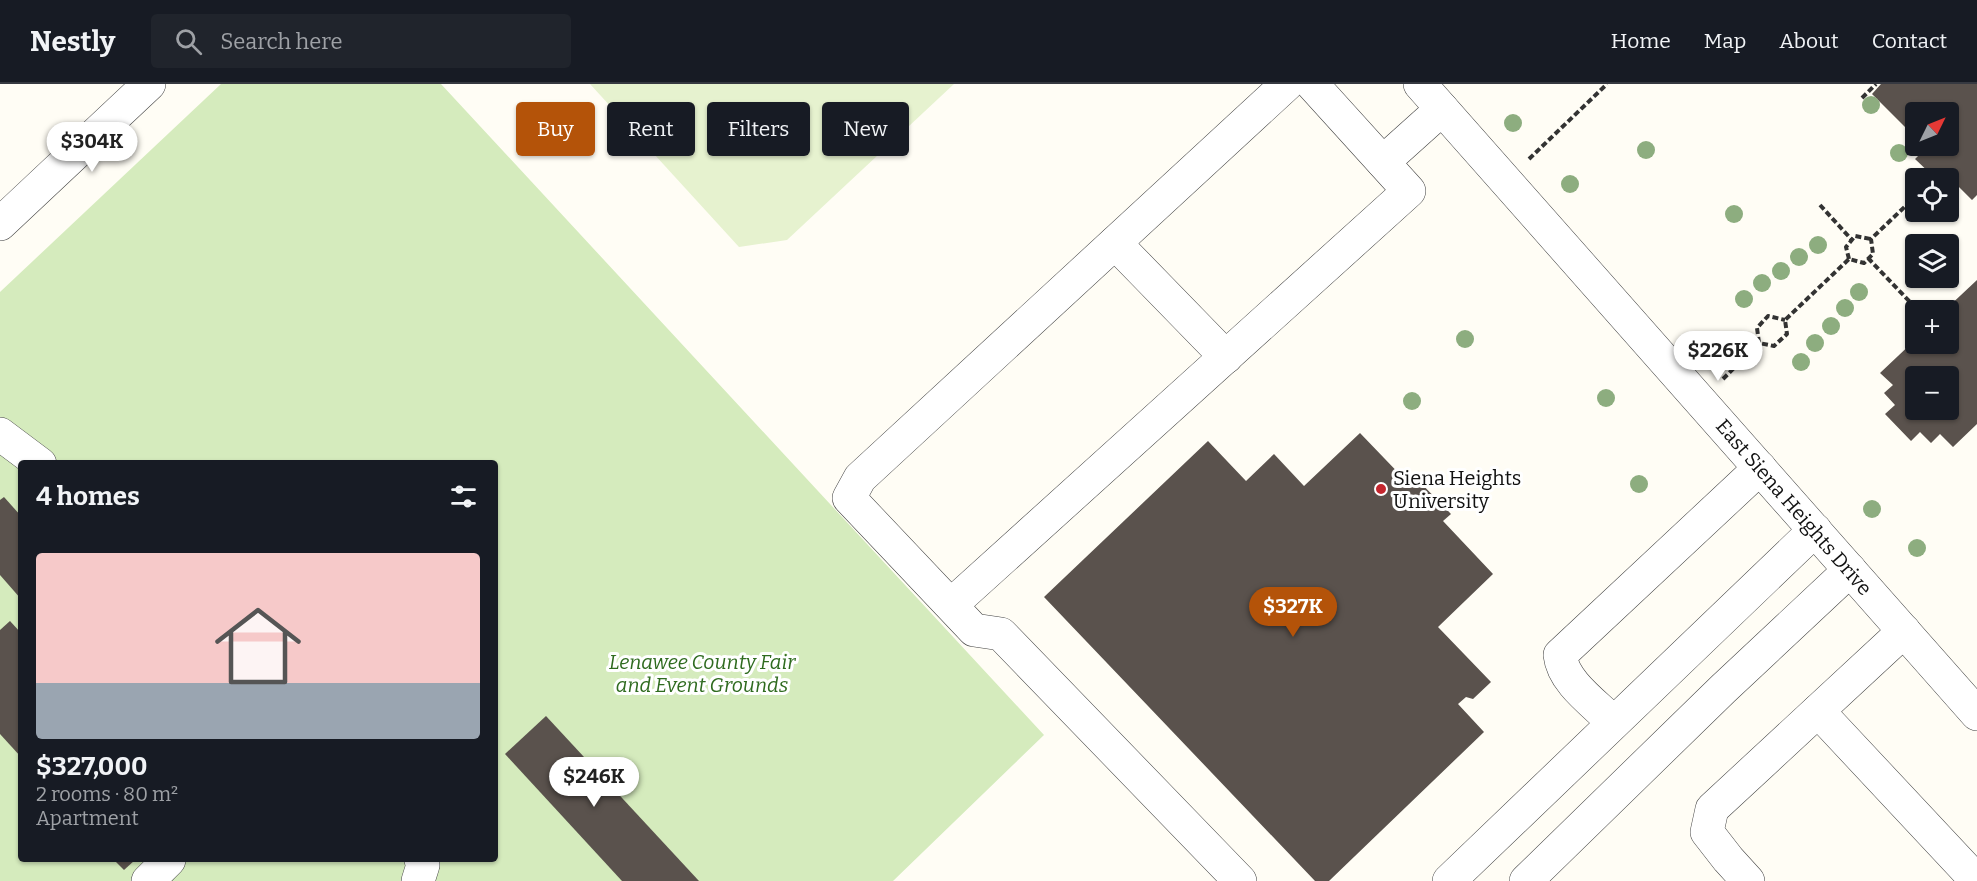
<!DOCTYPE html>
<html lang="en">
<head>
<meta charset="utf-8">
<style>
  :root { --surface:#171b24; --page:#20242c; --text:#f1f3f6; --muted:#9ea1a6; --line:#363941; --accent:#b45309 }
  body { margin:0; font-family:Bitter,serif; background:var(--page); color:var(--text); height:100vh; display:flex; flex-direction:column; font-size:22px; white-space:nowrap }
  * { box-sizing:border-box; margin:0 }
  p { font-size:20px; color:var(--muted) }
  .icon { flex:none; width:33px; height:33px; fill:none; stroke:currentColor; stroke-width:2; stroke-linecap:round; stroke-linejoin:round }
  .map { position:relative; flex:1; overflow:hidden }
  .drawer { position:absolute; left:18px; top:376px; width:480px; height:402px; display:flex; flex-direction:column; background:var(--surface); border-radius:6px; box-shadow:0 2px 4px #0004 }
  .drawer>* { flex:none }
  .hud { position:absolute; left:516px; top:18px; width:570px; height:54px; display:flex; gap:12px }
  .needle { width:39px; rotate:47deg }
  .tools { position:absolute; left:1905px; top:18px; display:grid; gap:12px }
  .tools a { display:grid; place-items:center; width:54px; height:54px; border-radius:6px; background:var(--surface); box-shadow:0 2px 4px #0004; font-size:30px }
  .price { position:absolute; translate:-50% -51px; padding:0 14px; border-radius:21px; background:#fff; color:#222; font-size:20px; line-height:39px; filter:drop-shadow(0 2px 3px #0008) }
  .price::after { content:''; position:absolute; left:50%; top:36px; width:18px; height:14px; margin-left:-9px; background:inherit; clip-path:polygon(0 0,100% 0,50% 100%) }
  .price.active { background:var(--accent); color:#fff }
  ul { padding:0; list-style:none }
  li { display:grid; align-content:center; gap:12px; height:318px; padding:0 18px }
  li+li { border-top:2px solid var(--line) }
  li span { display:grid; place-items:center; height:186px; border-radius:6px; color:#555 }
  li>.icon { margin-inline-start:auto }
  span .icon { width:108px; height:108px; fill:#fffc; stroke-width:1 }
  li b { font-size:26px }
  h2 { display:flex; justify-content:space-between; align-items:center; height:72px; padding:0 18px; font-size:26px }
  .chip { padding:0 21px; border-radius:6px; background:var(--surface); box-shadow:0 2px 4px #0004; font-size:21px; line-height:54px }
  .chip.active { background:var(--accent); color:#fff }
  header { display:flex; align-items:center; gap:36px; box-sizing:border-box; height:84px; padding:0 30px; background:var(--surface); border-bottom:2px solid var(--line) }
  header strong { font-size:28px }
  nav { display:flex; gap:33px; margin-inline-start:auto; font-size:21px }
  .search { width:420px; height:54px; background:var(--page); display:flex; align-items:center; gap:15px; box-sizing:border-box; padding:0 21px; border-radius:6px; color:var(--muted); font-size:22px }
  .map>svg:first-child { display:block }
</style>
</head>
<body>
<header>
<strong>Nestly</strong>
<div class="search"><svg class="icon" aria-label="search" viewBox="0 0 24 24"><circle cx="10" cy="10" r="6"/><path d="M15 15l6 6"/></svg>Search here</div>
<nav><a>Home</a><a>Map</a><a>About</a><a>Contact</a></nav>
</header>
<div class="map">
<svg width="1977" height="797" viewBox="0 0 1977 797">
  <rect width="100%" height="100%" fill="#fffdf5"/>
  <path fill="#d5ebbd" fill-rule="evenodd" d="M221 0H441L1044 651 893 797H0V208ZM21 380H495V776H21Z"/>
  <polygon fill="#e6f2cf" points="590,0 954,0 787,156 739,163"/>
  <g fill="#5a524d" fill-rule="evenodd">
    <polygon points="1881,0 1977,0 1977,111 1972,116 1958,102 1948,111 1948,94 1935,94 1915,75 1925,65 1922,62 1948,62 1948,28 1916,28 1916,54 1872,10"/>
    <path d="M1977 196V340L1953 363 1940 350 1931 359 1920 348 1911 357 1885 330 1895 321 1884 309 1893 301 1880 289 1916 255V260H1948V226H1945ZM1916 292H1948V326H1916Z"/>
    <polygon points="1360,349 1409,400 1415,393 1451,430 1443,437 1493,490 1438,543 1491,598 1473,615 1466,613 1458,620 1484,648 1329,797 1315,797 1044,513 1208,357 1246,397 1274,370 1304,402"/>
    <polygon points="4,413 21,432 21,515 0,491 0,416"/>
    <polygon points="10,537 21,549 21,673 0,650 0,546"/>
    <polygon points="546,632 699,797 622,797 505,670"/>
    <polygon points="114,776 135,776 124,786"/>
  </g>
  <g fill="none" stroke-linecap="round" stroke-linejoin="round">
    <g stroke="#444" stroke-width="34">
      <g id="minor">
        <polyline points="1420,0 1977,630"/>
        <polyline points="1383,78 1442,25"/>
        <polyline points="0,140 149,0"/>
        <polyline points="1115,159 1226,273"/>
        <polyline points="0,350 40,380"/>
        <polyline points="951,521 1409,107 1312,0"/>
        <polyline points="1818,627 1977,797"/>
        <path d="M1613 638C1594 619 1563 598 1560 571L1760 384"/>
        <polyline points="148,797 169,776"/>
        <polyline points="418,797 423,781 421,776"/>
        <polyline points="1240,797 1001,550 974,546 849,414 860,394 1287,0"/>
        <polyline points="1449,797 1815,446"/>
        <polyline points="1526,797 1723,605 1850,486"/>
        <polyline points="1748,797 1728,775 1707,748 1712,725 1904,547"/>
      </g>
    </g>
    <g stroke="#333" stroke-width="4" stroke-dasharray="6 3" stroke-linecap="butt">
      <polyline points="1862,14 1876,0"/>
      <polyline points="1529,75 1607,0"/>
      <polyline points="1926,94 1927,87"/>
      <polyline points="1820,121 1852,156"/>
      <polyline points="1868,174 1910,218"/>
      <polyline points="1849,175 1846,163 1855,152 1871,155"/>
      <polyline points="1759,259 1757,244 1768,232 1785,236"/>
      <polyline points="1723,295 1759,259 1774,262 1787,250 1785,236 1849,175 1864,179 1873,170 1871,155 1916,112"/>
    </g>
    <use href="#minor" stroke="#fff" stroke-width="33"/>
  </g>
  <g fill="#8dad7f">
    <circle cx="1871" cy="21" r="9"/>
    <circle cx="1513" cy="39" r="9"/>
    <circle cx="1646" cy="66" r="9"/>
    <circle cx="1899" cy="69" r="9"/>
    <circle cx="1570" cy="100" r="9"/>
    <circle cx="1734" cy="130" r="9"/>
    <circle cx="1818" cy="161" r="9"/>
    <circle cx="1799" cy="173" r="9"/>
    <circle cx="1781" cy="187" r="9"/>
    <circle cx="1762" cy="199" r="9"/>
    <circle cx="1859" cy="208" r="9"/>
    <circle cx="1744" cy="215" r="9"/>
    <circle cx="1845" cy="224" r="9"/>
    <circle cx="1831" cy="242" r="9"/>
    <circle cx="1465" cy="255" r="9"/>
    <circle cx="1815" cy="259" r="9"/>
    <circle cx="1801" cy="278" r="9"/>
    <circle cx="1606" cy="314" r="9"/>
    <circle cx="1412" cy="317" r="9"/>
    <circle cx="1639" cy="400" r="9"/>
    <circle cx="1872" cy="425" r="9"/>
    <circle cx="1917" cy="464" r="9"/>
  </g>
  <circle fill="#c4262e" stroke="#fff" stroke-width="2" cx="1381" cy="405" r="6"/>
  <g text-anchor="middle" stroke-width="6" stroke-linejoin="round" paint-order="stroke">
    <g font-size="20" fill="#111" stroke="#fff" text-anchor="start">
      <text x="1393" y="401">Siena Heights<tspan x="1393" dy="23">University</tspan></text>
    </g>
    <g font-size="20" fill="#111" stroke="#fff">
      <text transform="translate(1794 423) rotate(49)" y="7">East Siena Heights Drive</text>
    </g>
    <g font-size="20" font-style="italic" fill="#2f6b1f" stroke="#fff">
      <text x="702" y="585">Lenawee County Fair<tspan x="702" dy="23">and Event Grounds</tspan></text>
    </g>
  </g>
</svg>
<div class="tools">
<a><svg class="needle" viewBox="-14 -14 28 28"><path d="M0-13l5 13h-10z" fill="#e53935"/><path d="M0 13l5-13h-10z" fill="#9ea1a6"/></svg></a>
<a><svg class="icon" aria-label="locate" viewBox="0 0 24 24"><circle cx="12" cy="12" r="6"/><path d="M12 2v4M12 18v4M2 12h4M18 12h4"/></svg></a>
<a><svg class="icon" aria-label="layers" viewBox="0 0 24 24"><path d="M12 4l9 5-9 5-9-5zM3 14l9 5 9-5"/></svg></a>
<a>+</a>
<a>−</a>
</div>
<b class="price" style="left:92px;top:89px">$304K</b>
<b class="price" style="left:1718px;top:298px">$226K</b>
<b class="price active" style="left:1293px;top:554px">$327K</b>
<b class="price" style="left:594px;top:724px">$246K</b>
<div class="hud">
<a class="chip active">Buy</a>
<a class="chip">Rent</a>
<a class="chip">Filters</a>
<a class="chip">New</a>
</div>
<section class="drawer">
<h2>4 homes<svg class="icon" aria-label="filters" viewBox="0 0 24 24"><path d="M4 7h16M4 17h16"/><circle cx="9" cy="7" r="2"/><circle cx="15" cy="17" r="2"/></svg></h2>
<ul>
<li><span style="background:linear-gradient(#f6c9c9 70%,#9aa5b1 0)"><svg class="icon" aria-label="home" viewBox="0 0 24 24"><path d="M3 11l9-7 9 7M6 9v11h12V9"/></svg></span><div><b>$327,000</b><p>2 rooms · 80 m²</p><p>Apartment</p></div></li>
</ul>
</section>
</div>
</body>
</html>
